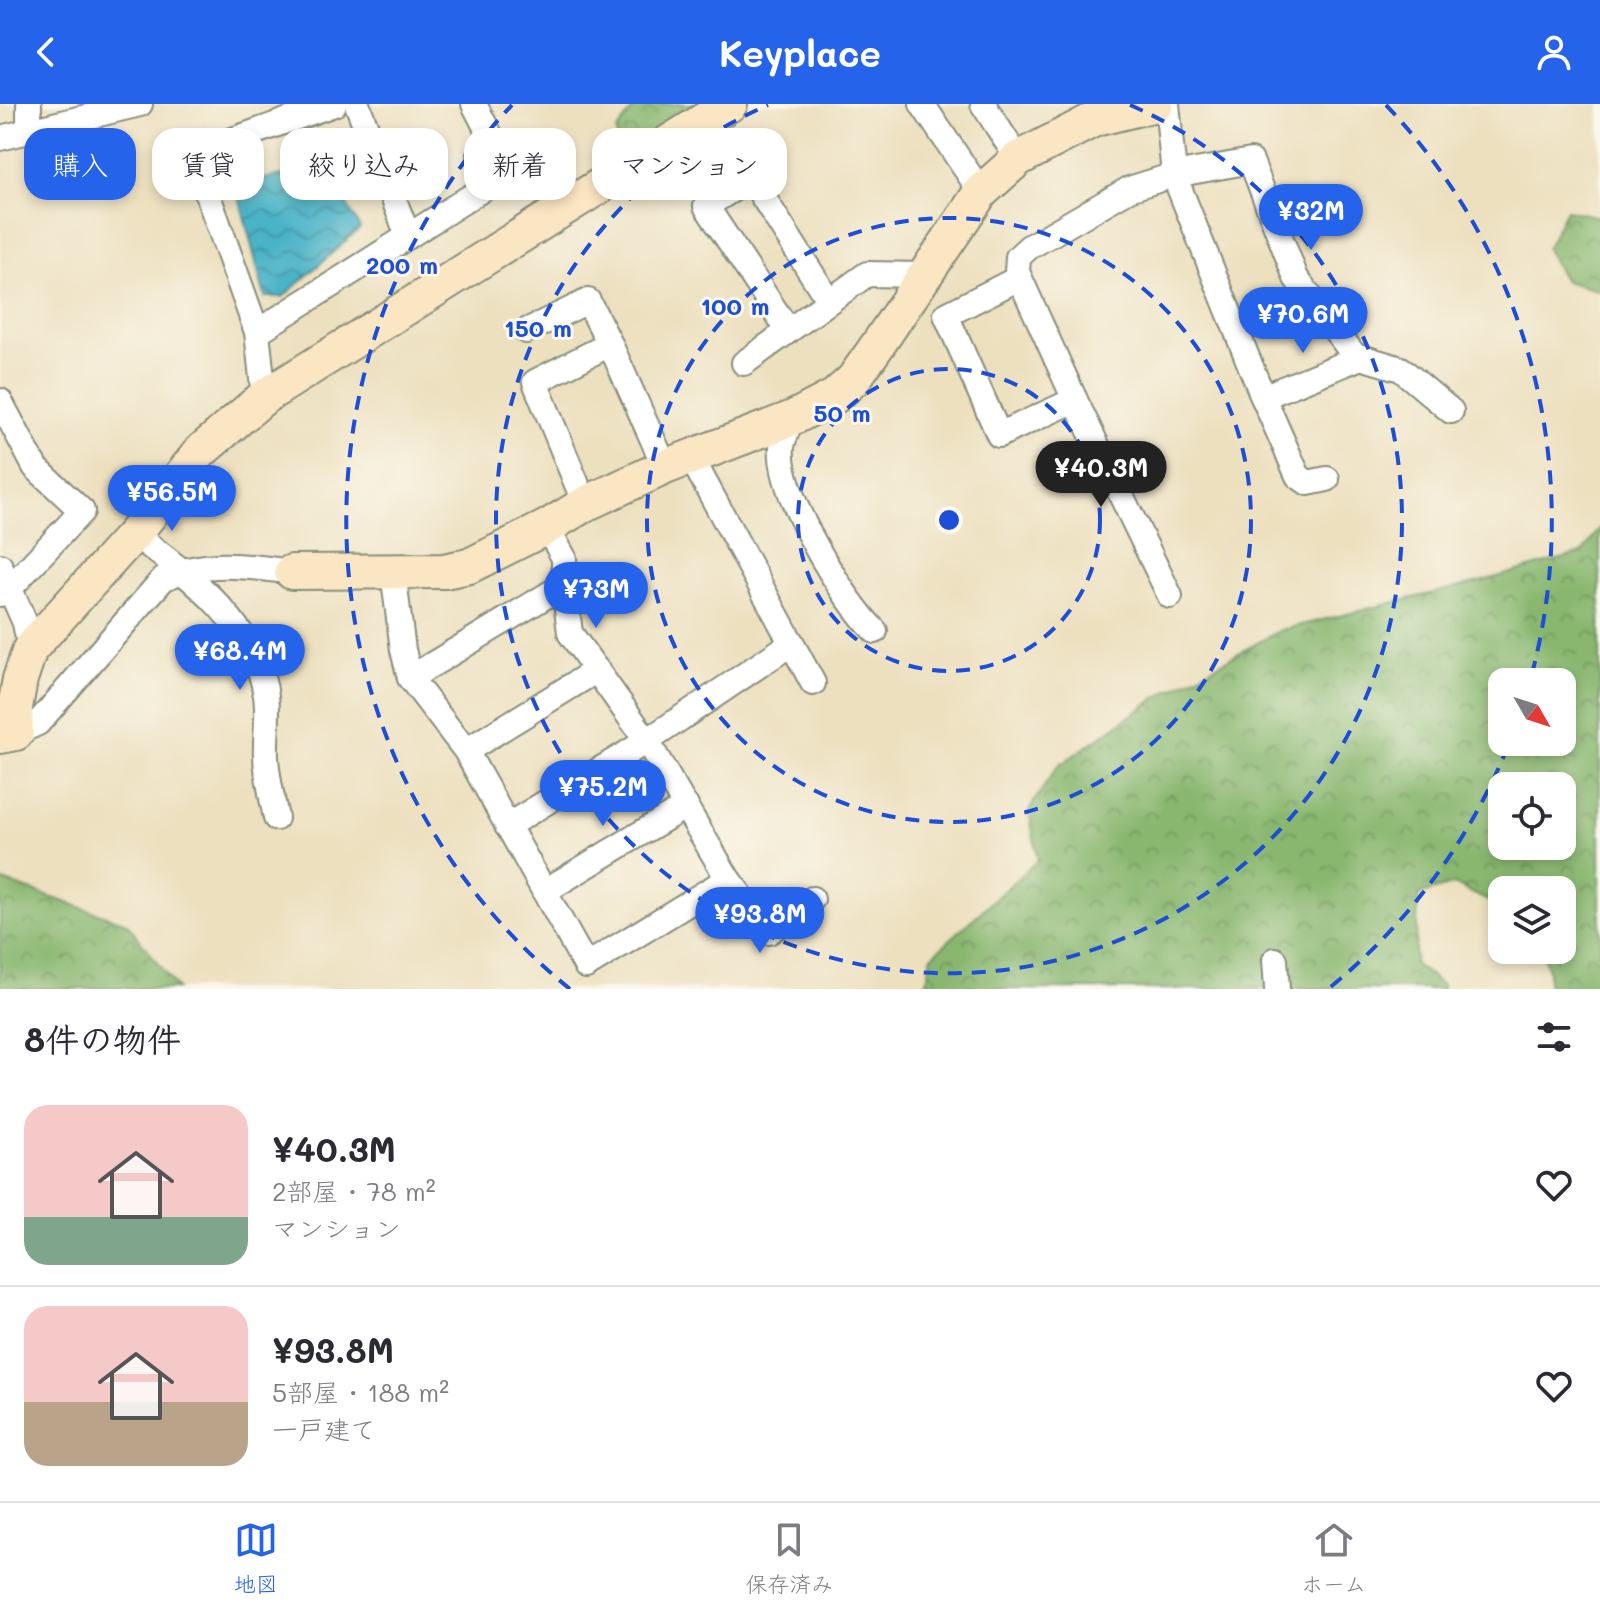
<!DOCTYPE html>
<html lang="ja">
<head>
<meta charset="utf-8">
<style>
  :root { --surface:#fff; --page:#f2f2f3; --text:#2b2b33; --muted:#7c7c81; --line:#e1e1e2; --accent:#2563eb }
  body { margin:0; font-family:Mali,"Klee One",sans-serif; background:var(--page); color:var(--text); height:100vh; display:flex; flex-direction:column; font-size:30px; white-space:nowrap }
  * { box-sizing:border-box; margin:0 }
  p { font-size:26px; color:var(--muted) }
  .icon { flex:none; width:44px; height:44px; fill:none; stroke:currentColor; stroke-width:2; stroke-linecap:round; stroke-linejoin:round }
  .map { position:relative; height:885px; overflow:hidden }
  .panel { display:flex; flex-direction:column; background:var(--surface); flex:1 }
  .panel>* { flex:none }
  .banner { position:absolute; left:24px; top:24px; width:800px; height:72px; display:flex; gap:16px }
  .needle { width:52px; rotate:129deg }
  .controls { position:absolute; left:1488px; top:564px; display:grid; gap:16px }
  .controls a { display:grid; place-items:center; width:88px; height:88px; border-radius:16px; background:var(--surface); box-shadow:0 4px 12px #0003; font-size:40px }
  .price { position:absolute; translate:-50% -68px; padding:0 18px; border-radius:28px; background:var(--accent); color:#fff; font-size:26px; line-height:52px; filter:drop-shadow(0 2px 4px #0008) }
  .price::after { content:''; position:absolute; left:50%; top:48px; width:24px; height:18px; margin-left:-12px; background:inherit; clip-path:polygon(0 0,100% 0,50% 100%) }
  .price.current { background:#222; color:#fff }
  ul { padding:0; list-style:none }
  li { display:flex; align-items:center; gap:24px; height:200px; padding:0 24px }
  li+li { border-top:2px solid var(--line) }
  li span { display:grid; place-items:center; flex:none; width:224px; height:160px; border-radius:24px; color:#555 }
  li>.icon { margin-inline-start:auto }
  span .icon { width:96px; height:96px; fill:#fffc; stroke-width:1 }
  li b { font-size:34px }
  h2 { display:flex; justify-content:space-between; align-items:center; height:96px; padding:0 24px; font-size:34px }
  .tag { padding:0 28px; border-radius:24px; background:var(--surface); box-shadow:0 4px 12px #0003; font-size:28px; line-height:72px }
  .tag.current { background:var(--accent); color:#fff }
  header { display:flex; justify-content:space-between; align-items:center; height:104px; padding:0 24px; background:var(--accent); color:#fff; font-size:36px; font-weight:800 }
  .dock { display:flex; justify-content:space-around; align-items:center; height:112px; border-top:2px solid var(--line); background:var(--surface); font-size:22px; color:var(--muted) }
  .dock a { display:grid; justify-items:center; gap:4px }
  .dock .current { color:var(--accent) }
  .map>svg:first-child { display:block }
</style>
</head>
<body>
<header><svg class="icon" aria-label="back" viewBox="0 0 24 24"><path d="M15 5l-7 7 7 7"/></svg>Keyplace<svg class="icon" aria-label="person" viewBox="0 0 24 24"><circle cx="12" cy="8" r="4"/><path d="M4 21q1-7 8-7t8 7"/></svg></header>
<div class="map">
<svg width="1600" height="885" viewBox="0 0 1600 885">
  <defs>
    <pattern id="forest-crowns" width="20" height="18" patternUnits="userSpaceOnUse" patternTransform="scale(2)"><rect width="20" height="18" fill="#89b76f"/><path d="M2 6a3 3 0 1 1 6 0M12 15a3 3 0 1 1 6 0" fill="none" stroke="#6f965c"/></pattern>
    <pattern id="water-waves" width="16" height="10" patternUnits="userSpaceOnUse" patternTransform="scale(2)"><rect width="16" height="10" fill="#49b3c7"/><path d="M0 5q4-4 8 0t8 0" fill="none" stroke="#3c93a2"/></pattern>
  </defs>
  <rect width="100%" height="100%" fill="#fbf7ec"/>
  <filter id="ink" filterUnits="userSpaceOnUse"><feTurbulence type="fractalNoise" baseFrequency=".0125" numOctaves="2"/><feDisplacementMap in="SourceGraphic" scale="16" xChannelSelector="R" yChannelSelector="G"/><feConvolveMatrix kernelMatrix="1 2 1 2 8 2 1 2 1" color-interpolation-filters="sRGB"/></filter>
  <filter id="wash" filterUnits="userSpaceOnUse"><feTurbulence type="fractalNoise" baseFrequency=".006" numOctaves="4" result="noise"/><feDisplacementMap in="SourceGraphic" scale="32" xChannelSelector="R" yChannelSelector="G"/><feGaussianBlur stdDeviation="1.8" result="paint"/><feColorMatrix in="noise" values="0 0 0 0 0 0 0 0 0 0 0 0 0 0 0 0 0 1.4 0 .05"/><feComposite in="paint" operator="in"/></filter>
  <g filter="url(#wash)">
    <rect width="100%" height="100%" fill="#ede0bf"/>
    <g fill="url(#forest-crowns)" stroke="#547a52" stroke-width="2" fill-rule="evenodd">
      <polygon points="637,0 710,0 620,54 616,27"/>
      <polygon points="1566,106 1600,113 1600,187 1565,177 1546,145"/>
      <path d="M1600 424V885H1548V866L1541 846H1562V786H1502V804L1454 780 1419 791 1414 860 1442 881V885H926L931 853 1038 756 1029 706 1057 663 1156 594 1281 526 1479 478 1582 449ZM1502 578H1562V638H1502ZM1502 682H1562V742H1502Z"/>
      <polygon points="0,776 127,819 177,885 0,885"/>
    </g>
    <polygon fill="url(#water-waves)" stroke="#34787e" stroke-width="2" points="325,62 360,124 283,193 265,193 236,81"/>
  </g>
  <g filter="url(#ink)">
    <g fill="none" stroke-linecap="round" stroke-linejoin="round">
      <g stroke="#868e7a" stroke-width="28">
        <g id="street">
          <polyline points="29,0 29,26"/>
          <polyline points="357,0 408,132"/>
          <polyline points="922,0 981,88"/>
          <polyline points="983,0 1018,55"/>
          <polyline points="1167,0 1174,71 1263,293 1298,372 1308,379 1327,375"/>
          <polyline points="0,34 140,0"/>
          <polyline points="1019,174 946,211 999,331 1075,296 1017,168 1018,153 1029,143 1129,85 1174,71 1251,57 1296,174 1354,251 1401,265 1451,307"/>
          <polyline points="788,226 706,102 751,74 829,197"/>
          <polyline points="526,227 588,197 610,240 665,363"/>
          <polyline points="257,228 497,76 480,49 491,33 474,0"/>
          <polyline points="744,259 867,170 924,171"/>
          <polyline points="264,293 257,228 193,50 334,0"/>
          <polyline points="1263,293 1361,253"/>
          <polyline points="1075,296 1170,492"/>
          <polyline points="0,297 35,363 82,407 11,483 0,490"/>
          <path d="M793 314C789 323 783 334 782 343 777 388 843 496 875 527"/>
          <polyline points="691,353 813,579"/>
          <polyline points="585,400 535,278 610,240"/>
          <path d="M134 430C188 471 256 520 266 592 269 612 265 633 266 653 267 673 272 694 276 714"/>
          <polyline points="0,462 25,519 30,545"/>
          <polyline points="393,468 403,546 410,574 466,647 586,862 728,775 647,637 570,529 564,481 564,454 547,423"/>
          <polyline points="410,574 564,481"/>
          <path d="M16 629 38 619 163 475C203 455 249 462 292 468"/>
          <polyline points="466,647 597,566"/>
          <polyline points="507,722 647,637 792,539"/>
          <polyline points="728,775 769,828 812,795"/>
          <polyline points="545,787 686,702"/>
          <polyline points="1275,856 1277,885"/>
        </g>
      </g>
      <g stroke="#868e7a" stroke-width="38">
        <g id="secondary">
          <polyline points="292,468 444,467 469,462 547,423 585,400 665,363 793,314 835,292 853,276 877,242 981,88 1018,55 1095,15 1156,0"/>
          <polyline points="0,632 16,629 15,604 20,575 30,545 134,430 201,347 264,293 730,0"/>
        </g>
      </g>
      <use href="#street" stroke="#fff" stroke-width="24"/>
      <use href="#secondary" stroke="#fbe6c4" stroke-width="34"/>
    </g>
  </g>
  <g fill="none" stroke="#1d4ed8" stroke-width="4" stroke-dasharray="14 10">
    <circle cx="949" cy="416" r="151"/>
    <circle cx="949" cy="416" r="302"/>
    <path d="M1130 1A453 453 0 1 1 768 1"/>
    <path d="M1508 642A603 603 0 0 1 1328 885M570 885A603 603 0 0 1 512 1M1386 1A603 603 0 0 1 1530 577"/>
  </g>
  <circle cx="949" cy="416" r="12" fill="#1d4ed8" stroke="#fbf7ec" stroke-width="4"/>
  <g font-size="24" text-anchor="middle" font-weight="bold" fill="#1d4ed8" stroke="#fbf7ec" stroke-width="6" stroke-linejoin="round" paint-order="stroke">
    <text x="402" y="170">200 m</text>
    <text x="735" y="211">100 m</text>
    <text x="538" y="233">150 m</text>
    <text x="842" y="318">50 m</text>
  </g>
</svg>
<div class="controls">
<a><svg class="needle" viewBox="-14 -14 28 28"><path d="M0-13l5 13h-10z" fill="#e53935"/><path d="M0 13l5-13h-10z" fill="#7c7c81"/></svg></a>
<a><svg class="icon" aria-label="locate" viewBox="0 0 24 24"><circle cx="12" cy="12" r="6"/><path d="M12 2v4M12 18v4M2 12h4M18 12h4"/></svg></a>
<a><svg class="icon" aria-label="layers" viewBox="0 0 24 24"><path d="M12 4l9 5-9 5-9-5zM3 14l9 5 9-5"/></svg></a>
</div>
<b class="price" style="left:1311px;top:148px">¥32M</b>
<b class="price" style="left:1303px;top:251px">¥70.6M</b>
<b class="price current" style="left:1101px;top:405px">¥40.3M</b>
<b class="price" style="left:172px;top:429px">¥56.5M</b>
<b class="price" style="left:596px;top:526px">¥73M</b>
<b class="price" style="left:240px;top:588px">¥68.4M</b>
<b class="price" style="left:603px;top:724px">¥75.2M</b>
<b class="price" style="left:760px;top:851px">¥93.8M</b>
<div class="banner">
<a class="tag current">購入</a>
<a class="tag">賃貸</a>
<a class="tag">絞り込み</a>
<a class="tag">新着</a>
<a class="tag">マンション</a>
</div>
</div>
<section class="panel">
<h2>8件の物件<svg class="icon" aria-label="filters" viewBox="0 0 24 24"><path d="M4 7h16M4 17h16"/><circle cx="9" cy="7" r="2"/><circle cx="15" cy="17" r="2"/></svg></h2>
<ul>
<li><span style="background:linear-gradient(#f6c9c9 70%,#7fa58c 0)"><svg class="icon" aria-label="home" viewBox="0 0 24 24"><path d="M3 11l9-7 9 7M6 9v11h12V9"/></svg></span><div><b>¥40.3M</b><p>2部屋 · 78 m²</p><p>マンション</p></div><svg class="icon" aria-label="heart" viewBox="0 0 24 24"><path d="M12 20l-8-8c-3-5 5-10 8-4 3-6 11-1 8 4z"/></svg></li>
<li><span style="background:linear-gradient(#f6c9c9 60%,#b9a48a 0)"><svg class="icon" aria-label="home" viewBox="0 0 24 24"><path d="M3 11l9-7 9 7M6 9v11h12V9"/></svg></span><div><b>¥93.8M</b><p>5部屋 · 188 m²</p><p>一戸建て</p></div><svg class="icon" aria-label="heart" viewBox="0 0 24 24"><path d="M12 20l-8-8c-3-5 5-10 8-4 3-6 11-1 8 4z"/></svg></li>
</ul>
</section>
<nav class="dock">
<a class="current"><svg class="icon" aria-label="map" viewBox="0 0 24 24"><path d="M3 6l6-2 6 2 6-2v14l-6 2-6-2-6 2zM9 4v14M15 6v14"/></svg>地図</a>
<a><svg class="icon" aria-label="saved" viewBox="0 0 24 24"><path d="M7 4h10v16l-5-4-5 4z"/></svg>保存済み</a>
<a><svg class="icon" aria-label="home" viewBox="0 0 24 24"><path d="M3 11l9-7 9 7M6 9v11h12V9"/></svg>ホーム</a>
</nav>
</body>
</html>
